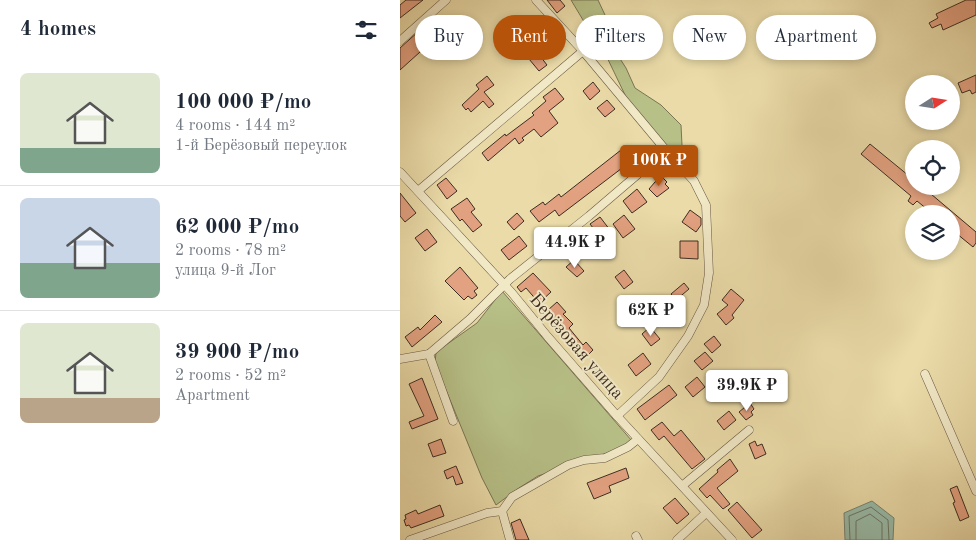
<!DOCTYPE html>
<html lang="en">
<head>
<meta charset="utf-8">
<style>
  :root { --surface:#fff; --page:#f2f2f3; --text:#1f2937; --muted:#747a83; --line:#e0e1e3; --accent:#b45309 }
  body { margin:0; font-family:"Old Standard TT",serif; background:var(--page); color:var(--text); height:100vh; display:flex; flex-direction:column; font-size:19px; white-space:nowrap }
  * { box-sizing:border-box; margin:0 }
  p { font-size:16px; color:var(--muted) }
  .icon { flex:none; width:28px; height:28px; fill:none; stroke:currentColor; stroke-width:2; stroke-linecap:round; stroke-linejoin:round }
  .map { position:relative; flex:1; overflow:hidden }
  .sheet { display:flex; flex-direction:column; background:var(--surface); width:400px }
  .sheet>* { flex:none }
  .guide { position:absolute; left:15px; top:15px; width:475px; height:45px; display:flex; gap:10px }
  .needle { width:32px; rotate:78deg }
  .buttons { position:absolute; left:505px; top:75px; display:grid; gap:10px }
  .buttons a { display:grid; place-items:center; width:55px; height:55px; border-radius:50%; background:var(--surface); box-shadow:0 2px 8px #0003; font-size:25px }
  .price { position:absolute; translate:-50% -42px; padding:0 11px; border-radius:5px; background:#fff; color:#222; font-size:16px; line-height:32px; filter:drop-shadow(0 1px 2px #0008) }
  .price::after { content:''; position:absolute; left:50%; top:30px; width:15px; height:11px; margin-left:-8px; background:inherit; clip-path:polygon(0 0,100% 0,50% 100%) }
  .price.selected { background:var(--accent); color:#fff }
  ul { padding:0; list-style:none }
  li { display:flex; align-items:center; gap:15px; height:125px; padding:0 20px }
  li+li { border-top:1px solid var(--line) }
  li span { display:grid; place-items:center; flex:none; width:140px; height:100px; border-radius:8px; color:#555 }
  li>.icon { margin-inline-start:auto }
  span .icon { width:60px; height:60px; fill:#fffc; stroke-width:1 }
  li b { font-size:21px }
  h2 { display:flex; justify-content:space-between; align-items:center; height:60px; padding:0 20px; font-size:21px }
  .tag { padding:0 18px; border-radius:22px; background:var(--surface); box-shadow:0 2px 8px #0003; font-size:18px; line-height:45px }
  .tag.selected { background:var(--accent); color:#fff }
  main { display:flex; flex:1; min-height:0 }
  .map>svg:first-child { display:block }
</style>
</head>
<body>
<main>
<section class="sheet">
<h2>4 homes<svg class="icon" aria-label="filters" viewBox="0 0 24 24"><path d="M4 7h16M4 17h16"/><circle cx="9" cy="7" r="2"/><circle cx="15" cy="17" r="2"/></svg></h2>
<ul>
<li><span style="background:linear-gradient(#dfe7d0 75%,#7fa58c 0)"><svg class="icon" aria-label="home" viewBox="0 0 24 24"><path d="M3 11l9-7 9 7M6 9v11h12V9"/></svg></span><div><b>100 000 ₽/mo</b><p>4 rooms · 144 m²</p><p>1-й Берёзовый переулок</p></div></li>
<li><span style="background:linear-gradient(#c9d6e8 65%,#7fa58c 0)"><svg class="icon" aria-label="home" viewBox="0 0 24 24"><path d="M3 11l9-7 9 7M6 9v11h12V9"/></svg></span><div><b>62 000 ₽/mo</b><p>2 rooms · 78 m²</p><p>улица 9-й Лог</p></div></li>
<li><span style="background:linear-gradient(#dfe7d0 75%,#b9a48a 0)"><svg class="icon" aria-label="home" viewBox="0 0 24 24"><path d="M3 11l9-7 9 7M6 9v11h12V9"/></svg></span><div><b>39 900 ₽/mo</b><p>2 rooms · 52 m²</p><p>Apartment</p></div></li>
</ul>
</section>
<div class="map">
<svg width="576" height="540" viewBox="0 0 576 540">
  <rect width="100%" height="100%" fill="#eadba8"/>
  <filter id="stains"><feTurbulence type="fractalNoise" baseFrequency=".004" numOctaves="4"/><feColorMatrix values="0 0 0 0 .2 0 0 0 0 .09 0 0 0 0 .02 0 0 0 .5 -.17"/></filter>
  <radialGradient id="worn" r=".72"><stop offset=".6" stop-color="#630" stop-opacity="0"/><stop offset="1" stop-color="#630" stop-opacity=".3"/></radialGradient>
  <g fill="#b7c087" stroke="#7a7654">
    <polygon points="171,0 198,0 205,15 201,36 215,51 226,68 235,88 261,105 281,125 283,166 227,99 202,47 189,30"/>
    <polygon points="102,291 232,441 228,446 138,476 119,488 96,505 82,478 35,363 36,352 77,323"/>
  </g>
  <polygon fill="#98bba8" stroke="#748272" points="472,501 494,518 493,540 445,540 444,513"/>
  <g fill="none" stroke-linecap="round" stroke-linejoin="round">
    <g stroke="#6b7465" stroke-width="1">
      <polyline points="450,540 449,516 471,507 488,520 489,540"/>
      <polyline points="456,540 456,521 470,514 482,523 482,540"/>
    </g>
  </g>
  <g fill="#e2a180" stroke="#3e2d22">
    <polygon points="6,0 23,0 0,18 0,5"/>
    <polygon points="147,0 160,0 165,6 157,13"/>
    <polygon points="566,0 576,0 576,15 543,30 541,24 532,28 529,23 538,18 536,14"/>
    <polygon points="19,31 30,43 0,70 0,48"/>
    <polygon points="137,52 147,65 139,71 129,59"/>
    <polygon points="576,75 576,92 572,94 570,90 562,93 558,83"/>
    <polygon points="87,76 94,85 84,92 94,104 89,108 83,101 71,112 68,108 66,110 62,105 79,89 76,85"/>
    <polygon points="193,82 200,91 190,100 183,91"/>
    <polygon points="155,88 164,99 149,111 158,123 141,137 134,129 122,138 124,140 119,144 115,138 88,161 82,153 105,134 106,136 134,115 132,113 146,101 143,97"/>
    <polygon points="207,100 215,109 205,117 197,108"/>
    <polygon points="470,144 514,180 514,186 538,186 531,194 576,232 576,243 573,247 551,229 551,214 533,214 517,201 513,205 508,201 511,196 461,154"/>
    <polygon points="221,150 230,162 159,216 155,210 139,222 130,211 143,202 145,205 159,194 161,197"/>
    <polygon points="262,177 267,182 265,184 269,188 257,197 249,189 255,182"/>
    <polygon points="46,178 57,191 47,199 37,185"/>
    <polygon points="237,189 247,202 232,213 223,201"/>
    <polygon points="0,193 16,213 5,222 0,216"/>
    <polygon points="67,198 75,209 71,212 82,225 73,232 62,219 60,221 51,209"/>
    <polygon points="290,210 301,218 301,225 296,232 282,222"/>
    <polygon points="117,213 124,221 114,230 107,222"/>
    <polygon points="224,215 235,229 223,238 213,224"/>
    <polygon points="200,217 210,230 200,237 190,224"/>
    <polygon points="27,229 37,242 25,251 15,238"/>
    <polygon points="119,236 127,246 109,260 101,250"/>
    <polygon points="280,241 298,241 298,259 280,258"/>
    <polygon points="174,260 184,271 177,277 166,267"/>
    <polygon points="60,267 78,288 74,291 77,295 72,299 68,296 64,300 45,281"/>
    <polygon points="224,270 233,282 224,289 215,277"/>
    <polygon points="133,273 151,292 139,303 126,288 121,292 117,287"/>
    <polygon points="284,283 289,289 276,300 271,294"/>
    <polygon points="331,289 344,300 332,315 334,318 326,325 317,314 328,305 322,300"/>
    <polygon points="157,302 166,312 163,314 173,324 169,328 183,345 186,342 193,350 185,358 165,339 166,338 159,330 163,327 148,310"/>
    <polygon points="271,305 280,316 271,323 262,312"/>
    <polygon points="35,315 42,322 12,347 5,337 18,327 20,330"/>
    <polygon points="250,327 260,339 251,346 242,334"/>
    <polygon points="314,336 321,345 312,353 304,344"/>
    <polygon points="305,352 313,361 302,370 294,361"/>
    <polygon points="243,353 251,364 236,376 228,365"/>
    <polygon points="297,377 305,387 293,397 285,387"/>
    <polygon points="22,378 38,419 12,429 9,422 24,416 9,384"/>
    <polygon points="269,385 277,395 245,420 237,409"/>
    <polygon points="350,403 354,409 351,412 353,415 346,420 339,412"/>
    <polygon points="329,411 336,420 324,430 317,421"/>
    <polygon points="262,422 274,436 281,430 305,459 292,469 264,436 259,440 251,430"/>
    <polygon points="41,439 46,453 33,457 28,444"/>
    <polygon points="355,441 357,446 362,444 366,454 355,459 349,444"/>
    <polygon points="330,459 338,471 317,488 330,504 323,509 310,495 307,498 299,489 318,472 317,470"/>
    <polygon points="56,466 63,483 56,485 53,476 47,479 44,471"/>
    <polygon points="226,468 229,478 209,486 211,492 194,499 187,483"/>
    <polygon points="557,486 569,517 560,521 553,503 555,502 550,489"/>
    <polygon points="275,498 289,514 277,524 263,508"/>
    <polygon points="337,502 362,530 352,538 328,510"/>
    <polygon points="40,505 44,516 11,528 9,525 6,526 4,520 6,519 5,515 16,510 18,514"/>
    <polygon points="120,519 129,540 116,540 111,523"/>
  </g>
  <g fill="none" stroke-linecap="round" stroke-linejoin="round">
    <g stroke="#695844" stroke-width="9">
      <g id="minor">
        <polyline points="136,0 183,51 264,148 294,181 306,205 309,273 304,305 288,336 259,377 217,416"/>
        <polyline points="0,41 46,0"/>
        <polyline points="0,172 112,293 148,337 217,416 332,540"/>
        <polyline points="18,191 183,51"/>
        <polyline points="29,354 53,421"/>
        <polyline points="0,359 29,354 70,319 110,279 189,216 237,175 258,152 264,148"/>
        <polyline points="525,374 576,491"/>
        <polyline points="282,486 349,430"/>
        <polyline points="102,511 110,540"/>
        <polyline points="236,536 238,540"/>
        <polyline points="10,540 87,513 102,511 112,497 168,465 184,460 205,458 228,447 238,439"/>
        <polyline points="277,540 306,513"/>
      </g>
    </g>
    <use href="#minor" stroke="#f1e8c6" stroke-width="8"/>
  </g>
  <g text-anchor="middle" stroke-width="4" stroke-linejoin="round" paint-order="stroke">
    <g font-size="18" fill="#3e2d22" stroke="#f1e8c6">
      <text transform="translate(177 346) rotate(49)" y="6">Берёзовая улица</text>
    </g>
  </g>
  <rect width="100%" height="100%" filter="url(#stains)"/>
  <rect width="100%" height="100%" fill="url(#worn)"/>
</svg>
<div class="buttons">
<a><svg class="needle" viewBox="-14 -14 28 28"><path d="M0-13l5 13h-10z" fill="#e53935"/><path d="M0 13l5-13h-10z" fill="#747a83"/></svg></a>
<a><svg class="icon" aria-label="locate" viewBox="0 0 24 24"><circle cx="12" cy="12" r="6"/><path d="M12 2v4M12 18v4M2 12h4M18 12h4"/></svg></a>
<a><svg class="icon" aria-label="layers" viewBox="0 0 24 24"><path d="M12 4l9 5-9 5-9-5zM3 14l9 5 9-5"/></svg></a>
</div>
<b class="price selected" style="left:259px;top:187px">100K ₽</b>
<b class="price" style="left:175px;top:269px">44.9K ₽</b>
<b class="price" style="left:251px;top:337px">62K ₽</b>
<b class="price" style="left:347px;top:412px">39.9K ₽</b>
<div class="guide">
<a class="tag">Buy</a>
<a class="tag selected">Rent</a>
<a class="tag">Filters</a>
<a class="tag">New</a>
<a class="tag">Apartment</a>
</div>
</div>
</main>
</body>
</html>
